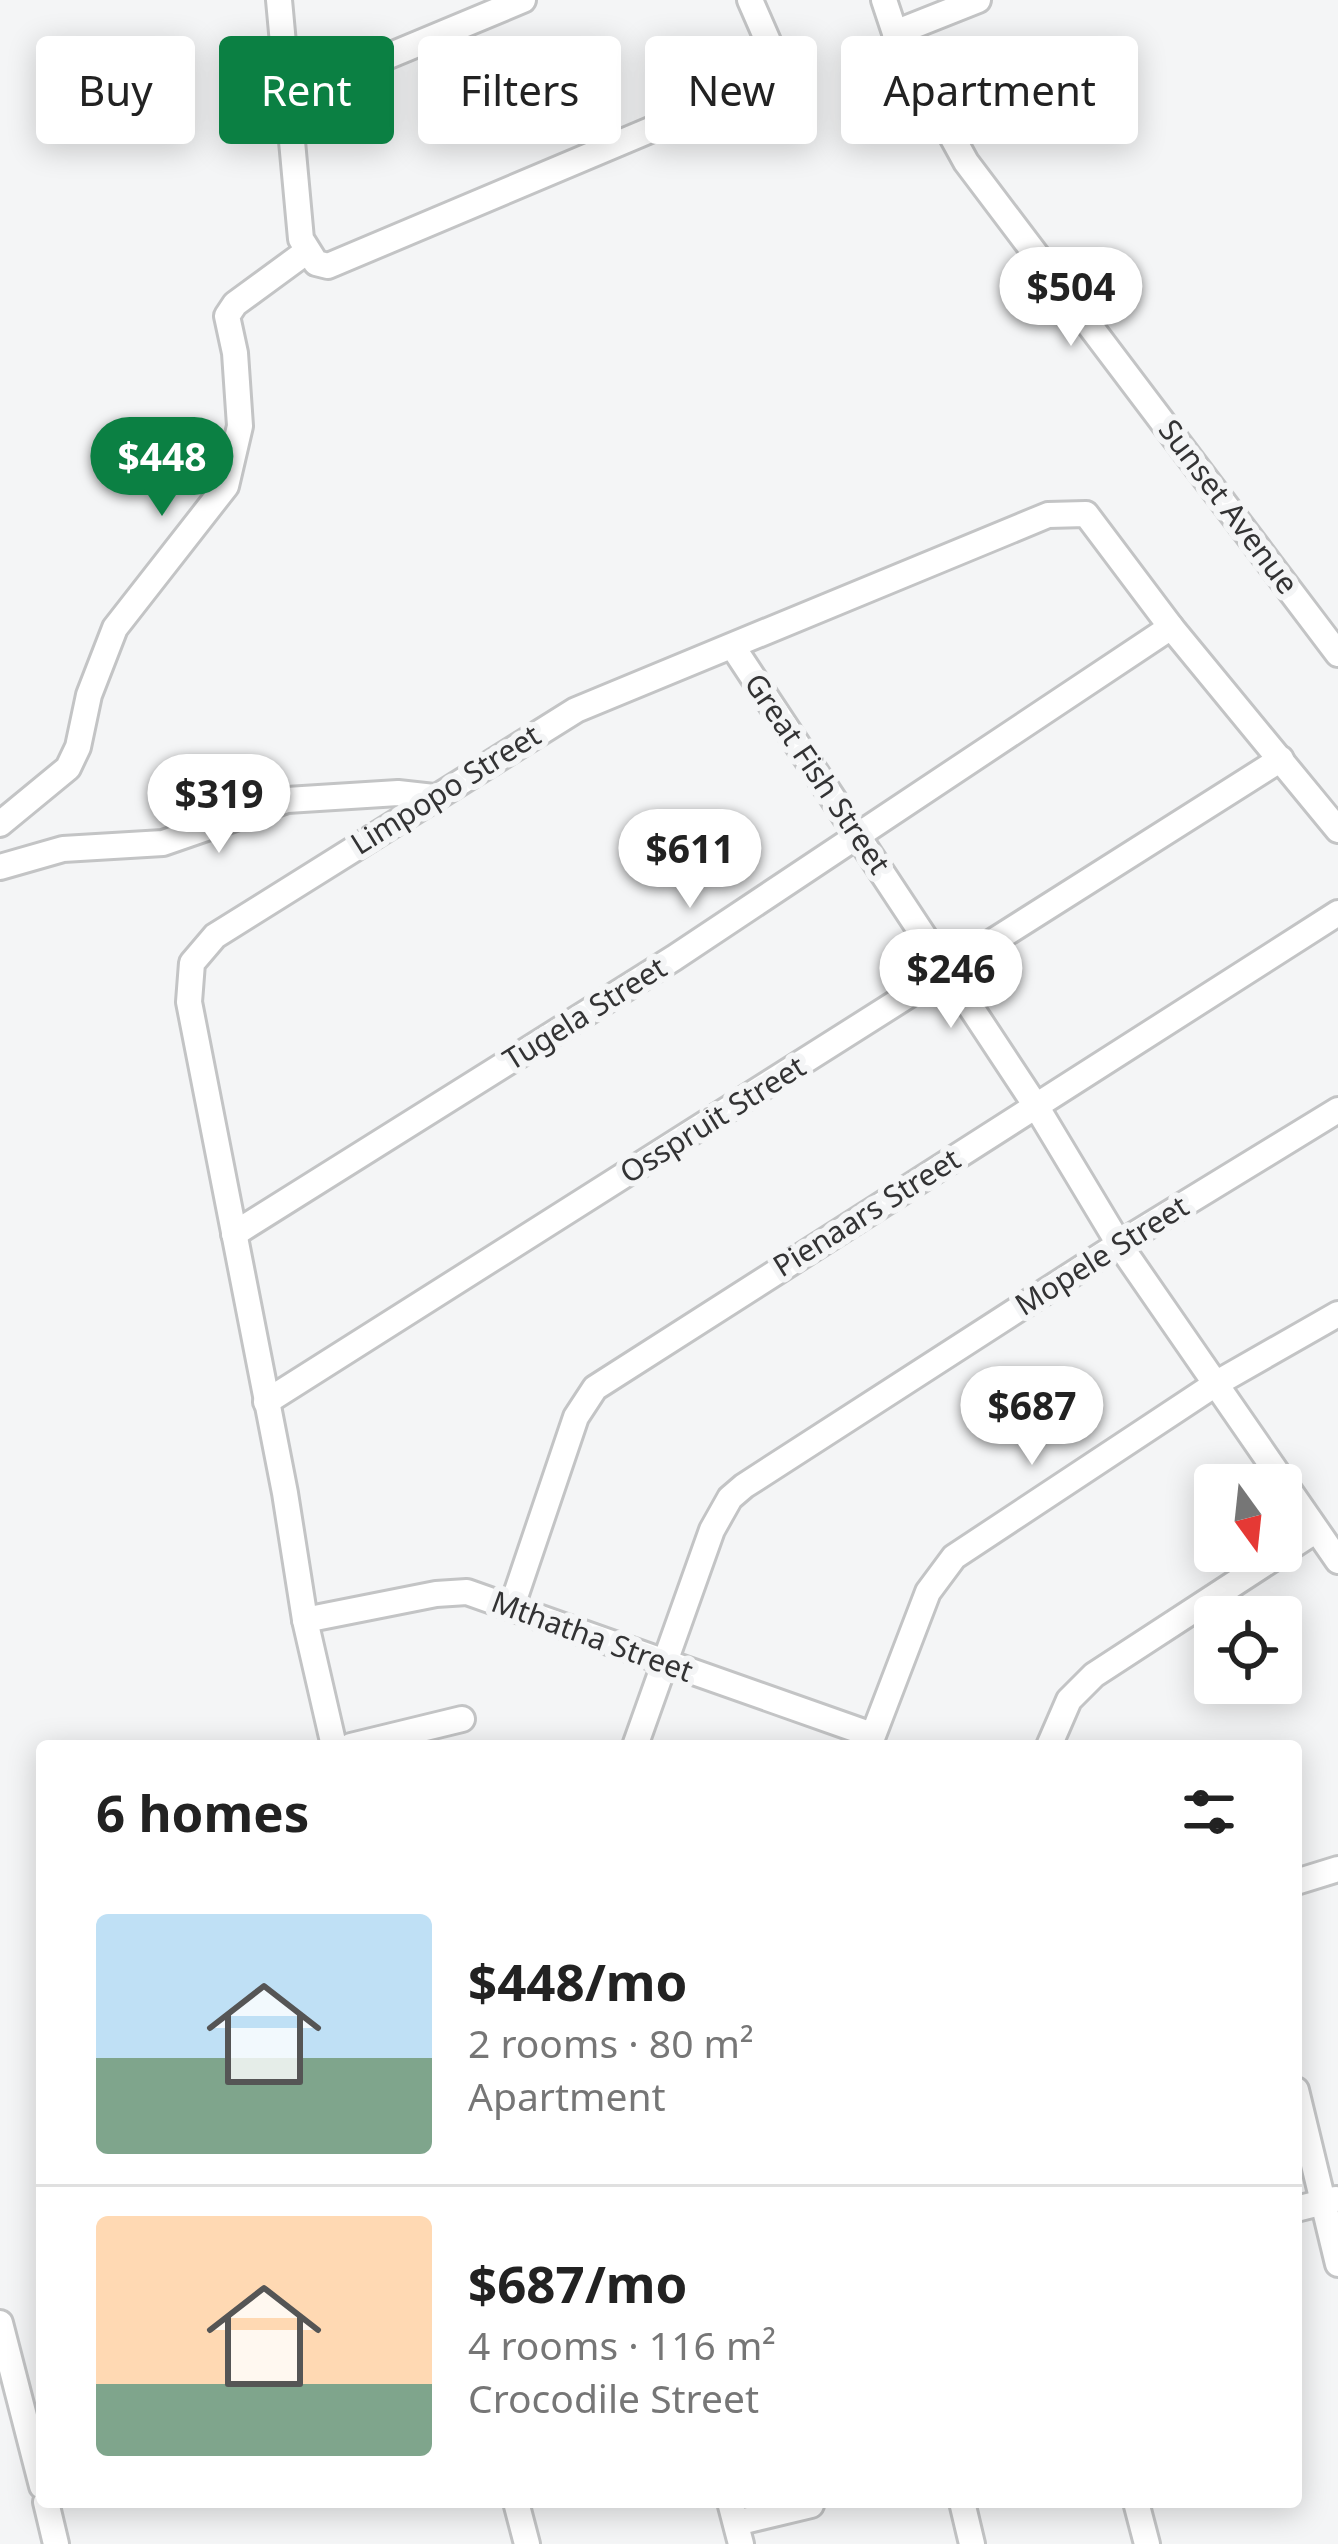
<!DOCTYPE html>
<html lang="en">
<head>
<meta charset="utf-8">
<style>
  :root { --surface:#fff; --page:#f2f2f2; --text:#222; --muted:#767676; --line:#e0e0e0; --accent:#0b8043 }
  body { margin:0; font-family:"Noto Sans",sans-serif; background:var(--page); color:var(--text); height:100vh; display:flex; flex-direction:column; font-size:45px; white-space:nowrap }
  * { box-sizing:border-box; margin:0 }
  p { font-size:39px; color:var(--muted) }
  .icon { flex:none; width:66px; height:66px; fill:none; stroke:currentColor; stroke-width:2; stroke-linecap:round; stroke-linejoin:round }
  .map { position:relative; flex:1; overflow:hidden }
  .details { position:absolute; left:36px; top:1740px; width:1266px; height:768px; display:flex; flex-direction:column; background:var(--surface); border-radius:12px; box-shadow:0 6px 30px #0003 }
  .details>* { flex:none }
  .top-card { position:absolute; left:36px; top:36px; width:1266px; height:108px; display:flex; gap:24px }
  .needle { width:78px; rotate:165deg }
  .buttons { position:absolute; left:1194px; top:1464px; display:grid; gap:24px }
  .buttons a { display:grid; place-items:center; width:108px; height:108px; border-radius:12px; background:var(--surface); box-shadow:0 6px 30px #0003; font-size:60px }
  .price { position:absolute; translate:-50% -102px; padding:0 27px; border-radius:42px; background:#fff; color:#222; font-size:39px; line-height:78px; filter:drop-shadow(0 3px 6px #0008) }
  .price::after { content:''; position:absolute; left:50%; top:72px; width:36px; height:27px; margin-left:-18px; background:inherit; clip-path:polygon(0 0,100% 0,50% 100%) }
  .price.current { background:var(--accent); color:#fff }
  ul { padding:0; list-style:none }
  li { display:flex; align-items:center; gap:36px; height:300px; padding:0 60px }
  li+li { border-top:3px solid var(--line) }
  li span { display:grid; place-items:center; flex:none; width:336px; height:240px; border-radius:12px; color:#555 }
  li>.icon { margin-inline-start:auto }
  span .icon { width:144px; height:144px; fill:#fffc; stroke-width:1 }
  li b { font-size:51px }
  h2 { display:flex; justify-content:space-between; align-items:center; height:144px; padding:0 60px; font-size:51px }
  .pill { padding:0 42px; border-radius:12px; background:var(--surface); box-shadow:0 6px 30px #0003; font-size:42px; line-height:108px }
  .pill.current { background:var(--accent); color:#fff }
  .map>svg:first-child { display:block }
</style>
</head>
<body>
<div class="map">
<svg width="1338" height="2544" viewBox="0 0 1338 2544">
  <rect width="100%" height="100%" fill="#f4f5f6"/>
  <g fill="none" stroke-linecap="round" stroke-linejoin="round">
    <g stroke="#c3c4c5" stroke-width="30">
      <g id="minor">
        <polyline points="279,0 301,239 316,263 328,266 764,82 774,55 750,0"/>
        <polyline points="884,0 895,33 966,162 1338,654"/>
        <polyline points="895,33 978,0"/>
        <polyline points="290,97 523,0"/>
        <polyline points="733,647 1036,1106 1119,1244 1338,1561"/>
        <polyline points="0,824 68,768 78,747 89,695 115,628 226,486 240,426 235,353 227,316 235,304 306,252"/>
        <polyline points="0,867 63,849 163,843 287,800 398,793 434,797"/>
        <polyline points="234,1234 674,958 1171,627"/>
        <polyline points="266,1402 1281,759"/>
        <polyline points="512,1606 576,1417 595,1388 1338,913"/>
        <polyline points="305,1620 436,1594 467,1592 872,1735"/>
        <polyline points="334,1746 305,1620 285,1493 189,1002 192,963 215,936 576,710 1048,515 1086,514 1171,627 1338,830"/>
        <polyline points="351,1746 462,1719"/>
        <polyline points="635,1746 712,1530 730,1498 744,1486 1119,1244 1338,1110"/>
        <polyline points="869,1746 928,1592 954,1557 1217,1383 1338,1314"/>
        <polyline points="1049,1746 1069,1700 1094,1675 1315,1531"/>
        <polyline points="1296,1882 1338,1869"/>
        <polyline points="1296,2090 1338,2264"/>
        <polyline points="1296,2209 1336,2199"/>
        <polyline points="0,2323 42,2486"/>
        <polyline points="46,2502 56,2544"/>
        <polyline points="516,2502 527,2544"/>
        <polyline points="730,2502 741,2544"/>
        <polyline points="962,2502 972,2544"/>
        <polyline points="1136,2502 1147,2544"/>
        <polyline points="736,2523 811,2505"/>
      </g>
    </g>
    <use href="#minor" stroke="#fff" stroke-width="24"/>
  </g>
  <g text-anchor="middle" stroke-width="12" stroke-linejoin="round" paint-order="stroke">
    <g font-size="30" fill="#333334" stroke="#f4f5f6">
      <text transform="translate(1228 507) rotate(53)" y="10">Sunset Avenue</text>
      <text transform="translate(817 774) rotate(56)" y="10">Great Fish Street</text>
      <text transform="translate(446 790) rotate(-32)" y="10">Limpopo Street</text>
      <text transform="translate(585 1014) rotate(-32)" y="10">Tugela Street</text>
      <text transform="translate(713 1120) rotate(-32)" y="10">Osspruit Street</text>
      <text transform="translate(867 1213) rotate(-32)" y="10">Pienaars Street</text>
      <text transform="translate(1102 1256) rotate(-32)" y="10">Mopele Street</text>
      <text transform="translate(592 1637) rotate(20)" y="10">Mthatha Street</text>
    </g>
  </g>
</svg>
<div class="buttons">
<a><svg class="needle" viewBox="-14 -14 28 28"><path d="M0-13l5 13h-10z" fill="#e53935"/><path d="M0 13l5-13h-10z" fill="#767676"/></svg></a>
<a><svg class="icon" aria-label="locate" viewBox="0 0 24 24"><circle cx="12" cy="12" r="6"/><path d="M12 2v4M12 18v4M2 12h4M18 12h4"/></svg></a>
</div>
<b class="price" style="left:1071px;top:349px">$504</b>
<b class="price current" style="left:162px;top:519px">$448</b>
<b class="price" style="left:219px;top:856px">$319</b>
<b class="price" style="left:690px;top:911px">$611</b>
<b class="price" style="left:951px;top:1031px">$246</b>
<b class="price" style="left:1032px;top:1468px">$687</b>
<div class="top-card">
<a class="pill">Buy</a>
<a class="pill current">Rent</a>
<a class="pill">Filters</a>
<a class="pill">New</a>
<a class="pill">Apartment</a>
</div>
<section class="details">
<h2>6 homes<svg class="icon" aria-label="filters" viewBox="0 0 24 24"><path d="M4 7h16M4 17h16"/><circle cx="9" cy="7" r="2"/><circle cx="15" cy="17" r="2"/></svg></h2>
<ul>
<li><span style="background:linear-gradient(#bfe0f5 60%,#7fa58c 0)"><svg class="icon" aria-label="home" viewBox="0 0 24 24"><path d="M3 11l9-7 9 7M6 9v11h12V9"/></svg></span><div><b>$448/mo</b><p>2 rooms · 80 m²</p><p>Apartment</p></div></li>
<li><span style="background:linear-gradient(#ffd9b3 70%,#7fa58c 0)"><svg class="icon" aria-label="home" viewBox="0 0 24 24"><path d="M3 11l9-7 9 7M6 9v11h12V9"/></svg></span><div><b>$687/mo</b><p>4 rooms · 116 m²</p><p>Crocodile Street</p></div></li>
</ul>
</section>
</div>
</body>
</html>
